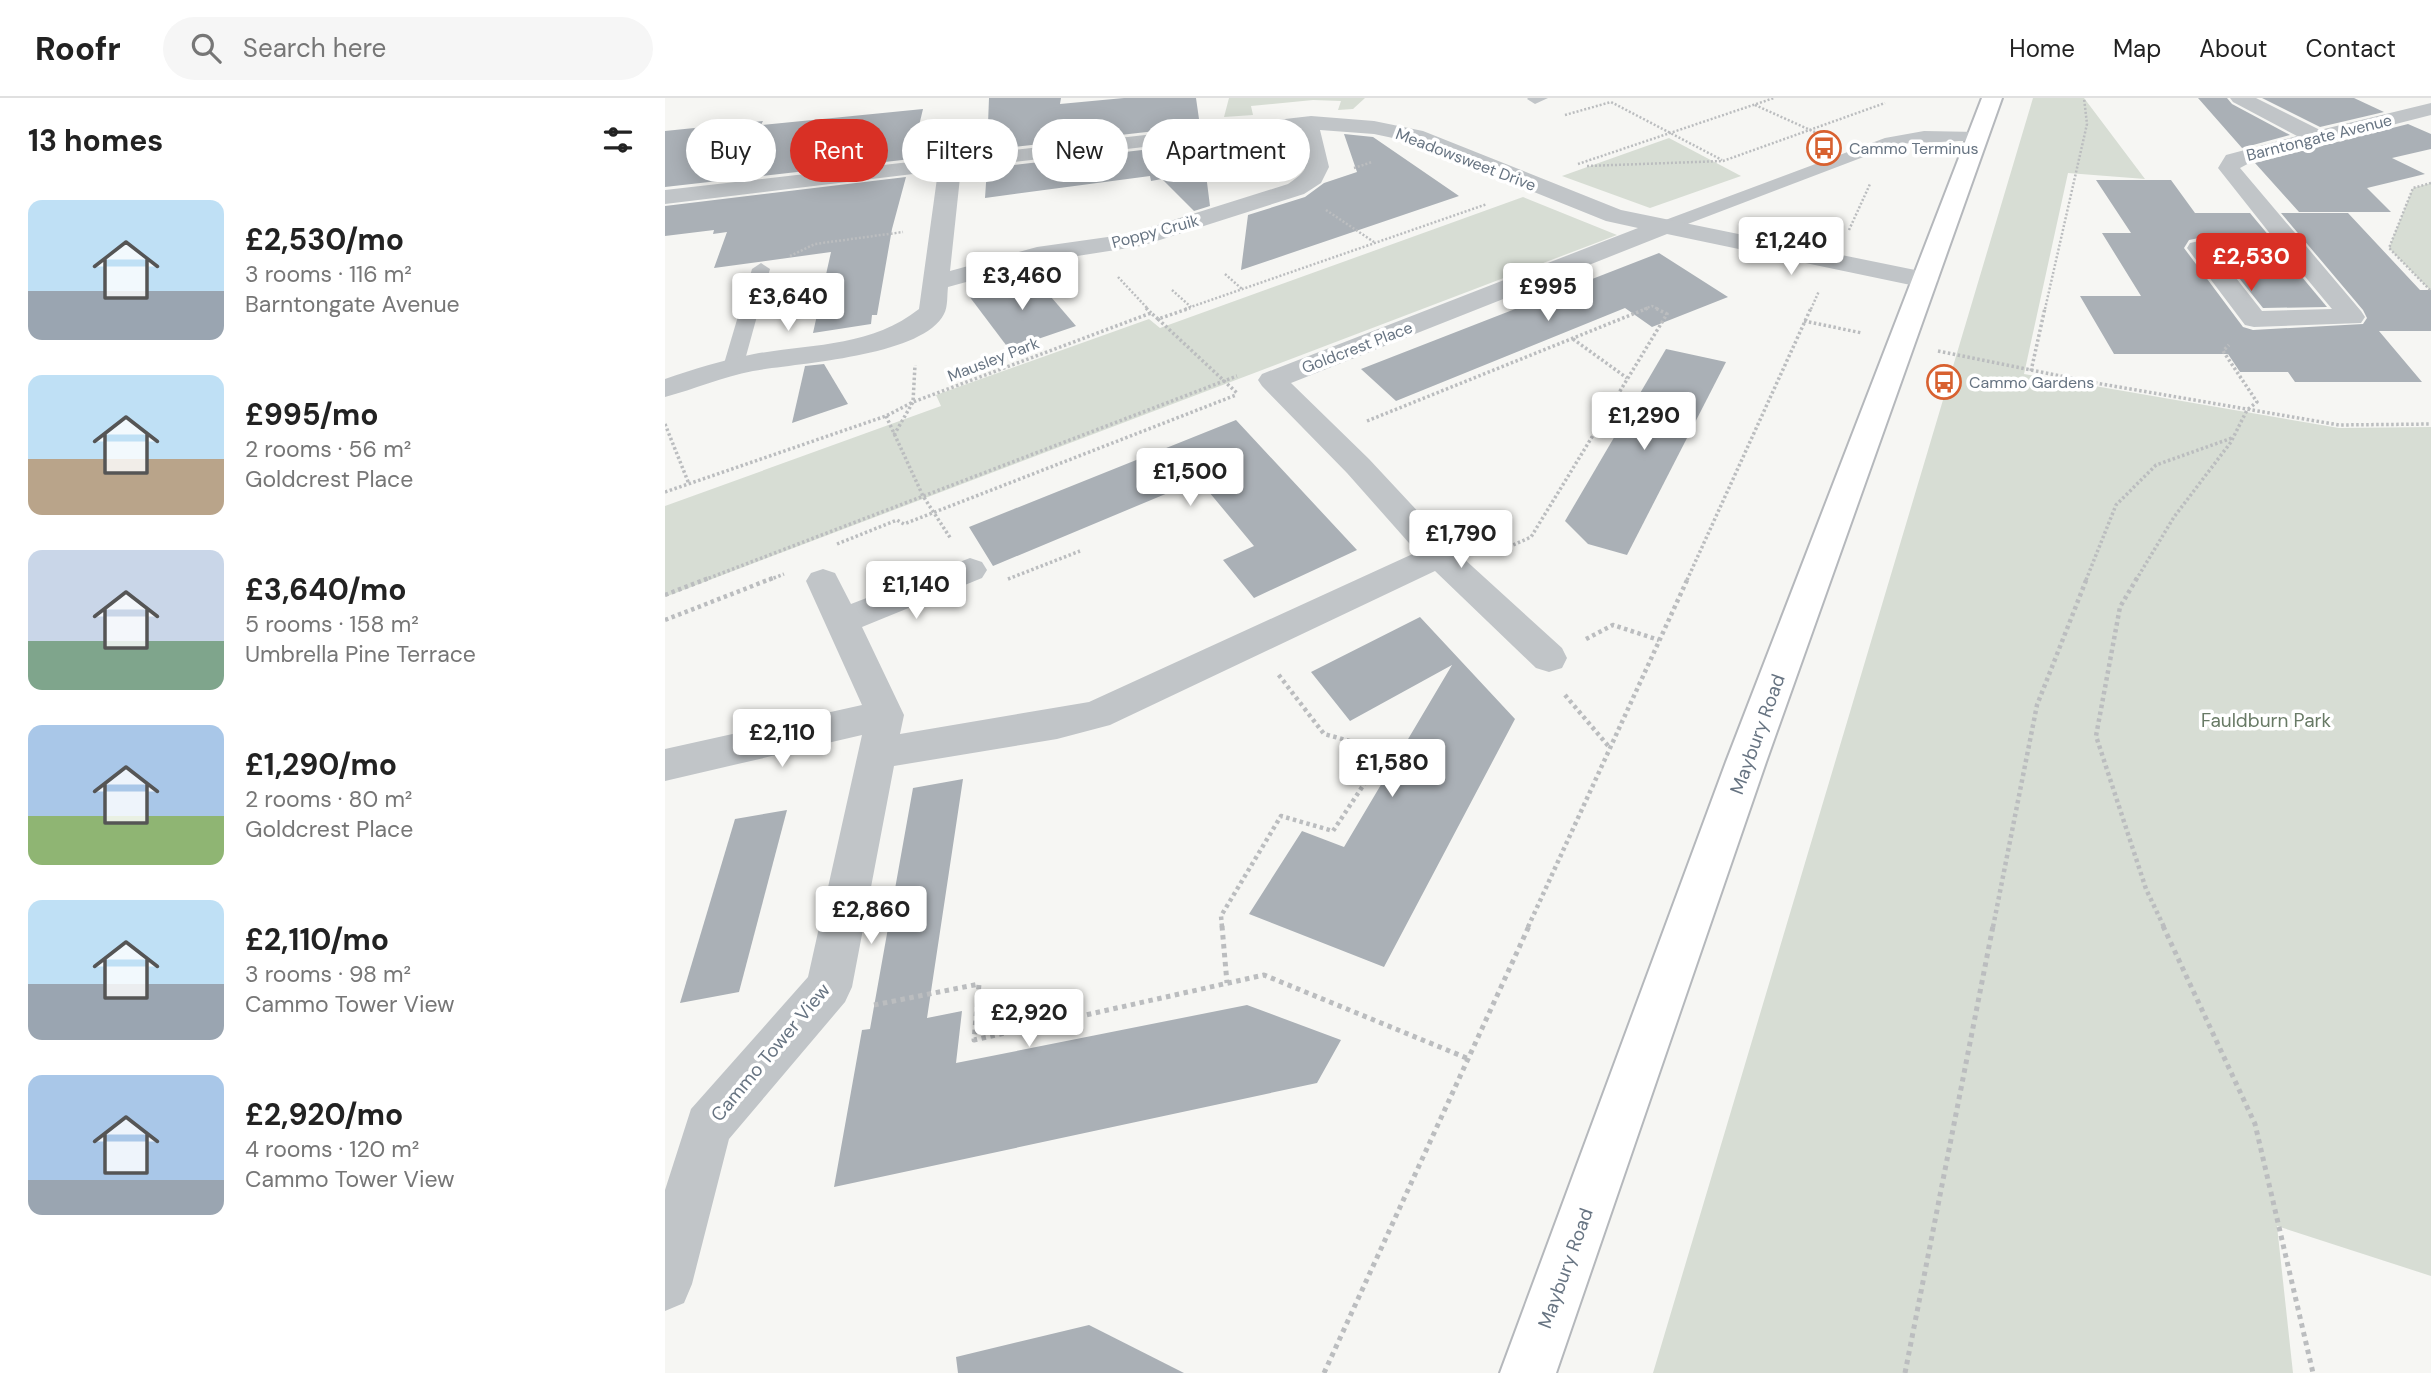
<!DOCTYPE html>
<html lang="en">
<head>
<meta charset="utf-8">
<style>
  :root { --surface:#fff; --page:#f6f6f6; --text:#222; --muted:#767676; --line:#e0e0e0; --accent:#d93025 }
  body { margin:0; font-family:"DM Sans",sans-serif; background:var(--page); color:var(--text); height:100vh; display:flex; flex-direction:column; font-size:26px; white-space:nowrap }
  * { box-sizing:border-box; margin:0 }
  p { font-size:23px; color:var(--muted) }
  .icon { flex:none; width:38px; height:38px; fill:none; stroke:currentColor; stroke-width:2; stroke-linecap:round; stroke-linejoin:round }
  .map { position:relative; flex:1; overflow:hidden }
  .panel { display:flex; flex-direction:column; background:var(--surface); width:665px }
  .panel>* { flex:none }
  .guide { position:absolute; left:21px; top:21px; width:665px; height:63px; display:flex; gap:14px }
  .price { position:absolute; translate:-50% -60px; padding:0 16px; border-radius:7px; background:#fff; color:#222; font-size:23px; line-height:46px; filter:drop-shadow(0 2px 4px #0008) }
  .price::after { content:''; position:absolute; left:50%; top:42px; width:21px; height:16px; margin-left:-10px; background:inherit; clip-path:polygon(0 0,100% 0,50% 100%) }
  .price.selected { background:var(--accent); color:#fff }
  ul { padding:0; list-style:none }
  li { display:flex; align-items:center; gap:21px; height:175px; padding:0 28px }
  li span { display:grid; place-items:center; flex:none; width:196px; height:140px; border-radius:14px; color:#555 }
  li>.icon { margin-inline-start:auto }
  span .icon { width:84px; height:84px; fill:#fffc; stroke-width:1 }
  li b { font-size:30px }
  h2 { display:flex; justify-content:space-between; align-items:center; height:84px; padding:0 28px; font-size:30px }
  .chip { padding:0 24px; border-radius:32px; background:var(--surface); box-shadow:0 4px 18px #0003; font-size:24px; line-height:63px }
  .chip.selected { background:var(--accent); color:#fff }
  header { display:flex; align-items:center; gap:42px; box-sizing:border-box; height:98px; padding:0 35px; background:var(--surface); border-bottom:2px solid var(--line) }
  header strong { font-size:33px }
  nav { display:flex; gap:38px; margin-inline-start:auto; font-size:24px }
  .search { width:490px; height:63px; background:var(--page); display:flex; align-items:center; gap:18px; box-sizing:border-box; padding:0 24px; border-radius:38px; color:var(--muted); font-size:26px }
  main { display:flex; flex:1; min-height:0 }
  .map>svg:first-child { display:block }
</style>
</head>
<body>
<header>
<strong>Roofr</strong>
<div class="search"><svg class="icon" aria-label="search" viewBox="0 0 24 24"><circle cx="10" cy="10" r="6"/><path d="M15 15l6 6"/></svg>Search here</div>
<nav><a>Home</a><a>Map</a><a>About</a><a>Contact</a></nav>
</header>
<main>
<section class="panel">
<h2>13 homes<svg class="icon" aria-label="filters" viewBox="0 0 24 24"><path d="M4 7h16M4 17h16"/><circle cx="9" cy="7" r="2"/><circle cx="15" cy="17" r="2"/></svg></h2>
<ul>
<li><span style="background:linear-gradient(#bfe0f5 65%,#9aa5b1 0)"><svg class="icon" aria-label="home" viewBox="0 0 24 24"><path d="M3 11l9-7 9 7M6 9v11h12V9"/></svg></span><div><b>£2,530/mo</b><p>3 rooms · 116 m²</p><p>Barntongate Avenue</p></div></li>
<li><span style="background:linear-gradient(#bfe0f5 60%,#b9a48a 0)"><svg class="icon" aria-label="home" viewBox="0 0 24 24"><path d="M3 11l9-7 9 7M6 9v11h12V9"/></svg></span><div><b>£995/mo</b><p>2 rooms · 56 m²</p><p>Goldcrest Place</p></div></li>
<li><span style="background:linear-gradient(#c9d6e8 65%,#7fa58c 0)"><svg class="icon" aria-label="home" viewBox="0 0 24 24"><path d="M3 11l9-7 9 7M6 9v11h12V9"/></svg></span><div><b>£3,640/mo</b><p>5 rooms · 158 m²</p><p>Umbrella Pine Terrace</p></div></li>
<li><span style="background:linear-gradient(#a9c7e8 65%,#8fb573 0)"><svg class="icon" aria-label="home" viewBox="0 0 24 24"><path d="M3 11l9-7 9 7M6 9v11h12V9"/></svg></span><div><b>£1,290/mo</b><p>2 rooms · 80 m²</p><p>Goldcrest Place</p></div></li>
<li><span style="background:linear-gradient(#bfe0f5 60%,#9aa5b1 0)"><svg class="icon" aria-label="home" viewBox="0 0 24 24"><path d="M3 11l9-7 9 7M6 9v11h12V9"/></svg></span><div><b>£2,110/mo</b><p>3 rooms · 98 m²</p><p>Cammo Tower View</p></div></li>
<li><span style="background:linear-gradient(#a9c7e8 75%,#9aa5b1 0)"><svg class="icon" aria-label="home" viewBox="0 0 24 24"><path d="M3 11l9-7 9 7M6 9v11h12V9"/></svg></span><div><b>£2,920/mo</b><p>4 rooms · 120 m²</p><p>Cammo Tower View</p></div></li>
</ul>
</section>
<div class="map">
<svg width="1766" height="1275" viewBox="0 0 1766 1275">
  <rect width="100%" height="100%" fill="#f6f6f3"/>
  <g fill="#d7ddd4">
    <polygon points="564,0 700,0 688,11 673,12 676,3 648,2 586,8 588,17 559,19"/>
    <polygon points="1368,0 1419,0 1480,81 1403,75 1359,276 1674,330 1766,329 1766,1178 1612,1128 1628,1275 988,1275"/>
    <polygon points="1004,40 1076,78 985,110 897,78"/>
    <polygon points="1766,85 1766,193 1724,150 1748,90"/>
    <polygon points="858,99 952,137 0,499 0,408 276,308 271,297 484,221 495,230"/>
  </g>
  <g fill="#aab0b6">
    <polygon points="324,0 396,0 395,6 459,0 531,0 535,28 322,52"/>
    <polygon points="1533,0 1562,0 1567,6 1625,37 1577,50"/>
    <polygon points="1597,0 1689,0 1719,14 1655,29"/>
    <polygon points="258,11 246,61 0,89 0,33 98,23 96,27"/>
    <polygon points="1743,26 1766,36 1766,51 1727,60 1760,76 1702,90 1726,114 1634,114 1590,65"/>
    <polygon points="679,36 708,39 794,98 576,172 583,117 640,99 659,85 692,74"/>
    <polygon points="537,45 545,108 529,113 497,81 486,83 485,78 320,100 322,70"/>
    <polygon points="241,79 227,131 212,217 207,217 206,226 148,235 166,154 49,170 62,134 48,136 49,132 0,138 0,108"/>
    <polygon points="1431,82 1506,82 1530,115 1585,115 1605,139 1534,140 1524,142 1519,150 1578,229 1588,232 1698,226 1702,220 1698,212 1616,115 1683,115 1755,192 1766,192 1766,233 1714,233 1757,284 1630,284 1623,274 1575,274 1563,256 1449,256 1415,198 1476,198 1437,135 1466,135"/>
    <polygon points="994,155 1063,199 987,229 960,210 731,303 696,271"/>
    <polygon points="1558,160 1621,160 1662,209 1598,210"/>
    <polygon points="368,178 411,228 344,251 304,198"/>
    <polygon points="1001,251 1061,264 962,457 923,446 900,423"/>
    <polygon points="159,266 183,306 127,325 140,268"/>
    <polygon points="571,322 692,452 589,500 558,462 589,448 534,382 328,468 304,429"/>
    <polygon points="755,519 850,621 719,869 584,816 637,733 679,749 787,567 685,623 646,574"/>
    <polygon points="298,681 262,920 297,913 291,965 582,907 676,942 652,985 169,1089 197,932 205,931 248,690"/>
    <polygon points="122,712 74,894 15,905 70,721"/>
    <polygon points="424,1227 519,1275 293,1275 291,1259"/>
  </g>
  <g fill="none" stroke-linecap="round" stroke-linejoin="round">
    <g stroke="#b5b8bc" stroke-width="4">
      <polygon id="primary" points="1317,0 1337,0 1101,664 891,1275 835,1275 1061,664"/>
    </g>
    <g stroke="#bbbdbf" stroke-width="2.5" stroke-dasharray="2 2" stroke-linecap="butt">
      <polyline points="1090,7 1154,36"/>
      <polyline points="900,17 946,4 1057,62"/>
      <polyline points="913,66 1109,0"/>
      <polyline points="922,68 1058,63 1220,5"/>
      <polyline points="689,70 707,64"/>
      <polyline points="1766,85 1748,90 1724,150 1766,193"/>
      <polyline points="661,112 709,144"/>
      <polyline points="1184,132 1205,86"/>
      <polyline points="125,158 150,146 238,134"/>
      <polyline points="560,176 577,191"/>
      <polyline points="453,179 483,211"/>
      <polyline points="507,192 526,209"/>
      <polyline points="520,211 822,106"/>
      <polyline points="979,211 987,208 993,211"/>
      <polyline points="1146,211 1154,193"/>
      <polyline points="1380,211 1422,26 1419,0"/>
    </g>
    <g stroke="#bbbdbf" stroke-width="3.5" stroke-dasharray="2.5 2.5" stroke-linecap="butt">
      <polyline points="481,210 486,215"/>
      <polyline points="493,221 572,295"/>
      <polyline points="1139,223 1197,235"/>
      <polyline points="908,241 962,280"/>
      <polyline points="1273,253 1425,284 1674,327 1766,326"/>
      <polyline points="1366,273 1380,210"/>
      <polyline points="221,318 258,398 286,441"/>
      <polyline points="702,323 983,210"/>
      <polyline points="0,326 24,386"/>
      <polyline points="229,337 248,304 250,267"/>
      <polyline points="0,394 221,318 248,304 486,215 493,221 525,210"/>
      <polyline points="172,446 232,422 239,426 571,297"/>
      <polyline points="830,455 866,439 1002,216 990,210"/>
      <polyline points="343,481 415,453"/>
      <polyline points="39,482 572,278"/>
      <polyline points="104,482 119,476"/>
      <polyline points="1022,482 1146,210"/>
      <polyline points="1421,482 1451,407 1491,367 1567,340"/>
      <polyline points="1471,482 1509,419 1566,344 1582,312 1592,304 1558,253 1564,247"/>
    </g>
    <g stroke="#bbbdbf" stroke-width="4.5" stroke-dasharray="3.5 3.5" stroke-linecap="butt">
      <polyline points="1472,480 1455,509 1431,638 1481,791 1499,829"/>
      <polyline points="0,497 44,480"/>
      <polyline points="0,522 108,480"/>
      <polyline points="921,541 948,527 994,542"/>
      <polyline points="900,597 945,650"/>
      <polyline points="557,829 556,818 616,718 668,733 721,653 659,636 613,576"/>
      <polyline points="863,829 1023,480"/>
      <polyline points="1328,829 1372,607 1422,480"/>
    </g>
    <g stroke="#bbbdbf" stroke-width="5" stroke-dasharray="4.5 4.5" stroke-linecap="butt">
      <polyline points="557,828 562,885"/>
      <polyline points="1498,828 1590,1026 1648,1275"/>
      <polyline points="209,907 314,886 309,942 599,877 804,961"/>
      <polyline points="659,1275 864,828"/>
      <polyline points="1240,1275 1328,828"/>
    </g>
    <g fill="#c1c5c8" fill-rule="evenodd">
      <polygon points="883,0 870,6 862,1 863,0"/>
      <path d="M1259 33 1313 34 1321 39C1315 45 1247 43 1230 47L1007 132 1001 133 992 128 995 124 1220 40Z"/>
      <polygon points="96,165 105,171 78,269 75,273 61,273 58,269 87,171"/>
    </g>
    <g fill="#c1c5c8" fill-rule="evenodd">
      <path d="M1565 0H1591L1655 32 1766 5V17L1590 62 1575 70 1696 213 1700 219 1696 225 1589 229 1580 227 1522 150 1525 145 1534 143 1610 142 1553 70 1561 57 1632 38 1568 4ZM1553 157H1622L1667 211 1597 213Z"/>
      <path d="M646 18 709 23 758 33 956 112 1260 174 1269 177 1273 182 1269 187 1260 190 1002 136 626 285 704 361 786 449 897 550 902 560 897 570 884 574 871 570 770 473 445 627 392 641 229 668 187 889 180 904 64 1041 27 1186 19 1205 0 1213V1092L26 1011 143 879 197 637 0 683V651L197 607 141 483 146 475 158 471 170 475 186 506 305 460 317 464 322 472 317 480 197 529 239 617 235 636 424 604 752 454 682 375 597 288 593 282 597 276 973 130 941 123 742 43 709 36 655 32 664 69 656 85 639 96 476 148 374 164 283 189C282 197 283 209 279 216 257 259 131 265 88 273 57 279 30 291 0 299V281C29 271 58 262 89 256 146 246 206 249 254 211L273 73 0 106V92ZM627 32H633C631 62 657 64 623 86L464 136 372 149 285 173 296 70Z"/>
    </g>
    <use href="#primary" fill="#fff" fill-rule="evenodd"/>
  </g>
  <defs>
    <g id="bus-ring" transform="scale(1.75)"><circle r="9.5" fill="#fff" stroke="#d86130" stroke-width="1.5"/><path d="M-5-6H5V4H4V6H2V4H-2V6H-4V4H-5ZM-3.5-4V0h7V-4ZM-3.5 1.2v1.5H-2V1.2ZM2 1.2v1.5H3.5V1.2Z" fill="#d86130"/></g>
  </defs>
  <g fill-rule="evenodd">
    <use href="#bus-ring" x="1159" y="50"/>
    <use href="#bus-ring" x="1279" y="284"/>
  </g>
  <g text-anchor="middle" stroke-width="7" stroke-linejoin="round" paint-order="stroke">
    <g font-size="16" fill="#677482" stroke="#fff">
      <text transform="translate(1654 39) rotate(-14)" y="6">Barntongate Avenue</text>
      <text transform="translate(801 61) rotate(21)" y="6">Meadowsweet Drive</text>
      <text transform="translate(490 133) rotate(-15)" y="6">Poppy Cruik</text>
      <text transform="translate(692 249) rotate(-21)" y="6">Goldcrest Place</text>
      <text transform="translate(328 261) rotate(-21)" y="6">Mausley Park</text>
    </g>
    <g font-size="16" fill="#677482" stroke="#fff" text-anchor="start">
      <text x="1184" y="56">Cammo Terminus</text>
      <text x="1304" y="290">Cammo Gardens</text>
    </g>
    <g font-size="19" fill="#687a65" stroke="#fff">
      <text x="1601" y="629">Fauldburn Park</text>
    </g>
    <g font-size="19" fill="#677482" stroke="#fff">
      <text transform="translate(1092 636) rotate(-70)" y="7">Maybury Road</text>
      <text transform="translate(105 954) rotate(-50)" y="7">Cammo Tower View</text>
      <text transform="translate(900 1170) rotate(-70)" y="7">Maybury Road</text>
    </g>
  </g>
</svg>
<b class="price" style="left:1126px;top:179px">£1,240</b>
<b class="price selected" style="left:1586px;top:195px">£2,530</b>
<b class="price" style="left:357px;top:214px">£3,460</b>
<b class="price" style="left:883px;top:225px">£995</b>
<b class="price" style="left:123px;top:235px">£3,640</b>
<b class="price" style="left:979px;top:354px">£1,290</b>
<b class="price" style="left:525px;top:410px">£1,500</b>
<b class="price" style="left:796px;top:472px">£1,790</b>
<b class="price" style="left:251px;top:523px">£1,140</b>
<b class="price" style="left:117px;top:671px">£2,110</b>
<b class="price" style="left:727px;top:701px">£1,580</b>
<b class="price" style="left:206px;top:848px">£2,860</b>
<b class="price" style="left:364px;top:951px">£2,920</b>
<div class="guide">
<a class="chip">Buy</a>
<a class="chip selected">Rent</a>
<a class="chip">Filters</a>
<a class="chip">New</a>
<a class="chip">Apartment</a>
</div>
</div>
</main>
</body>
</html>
